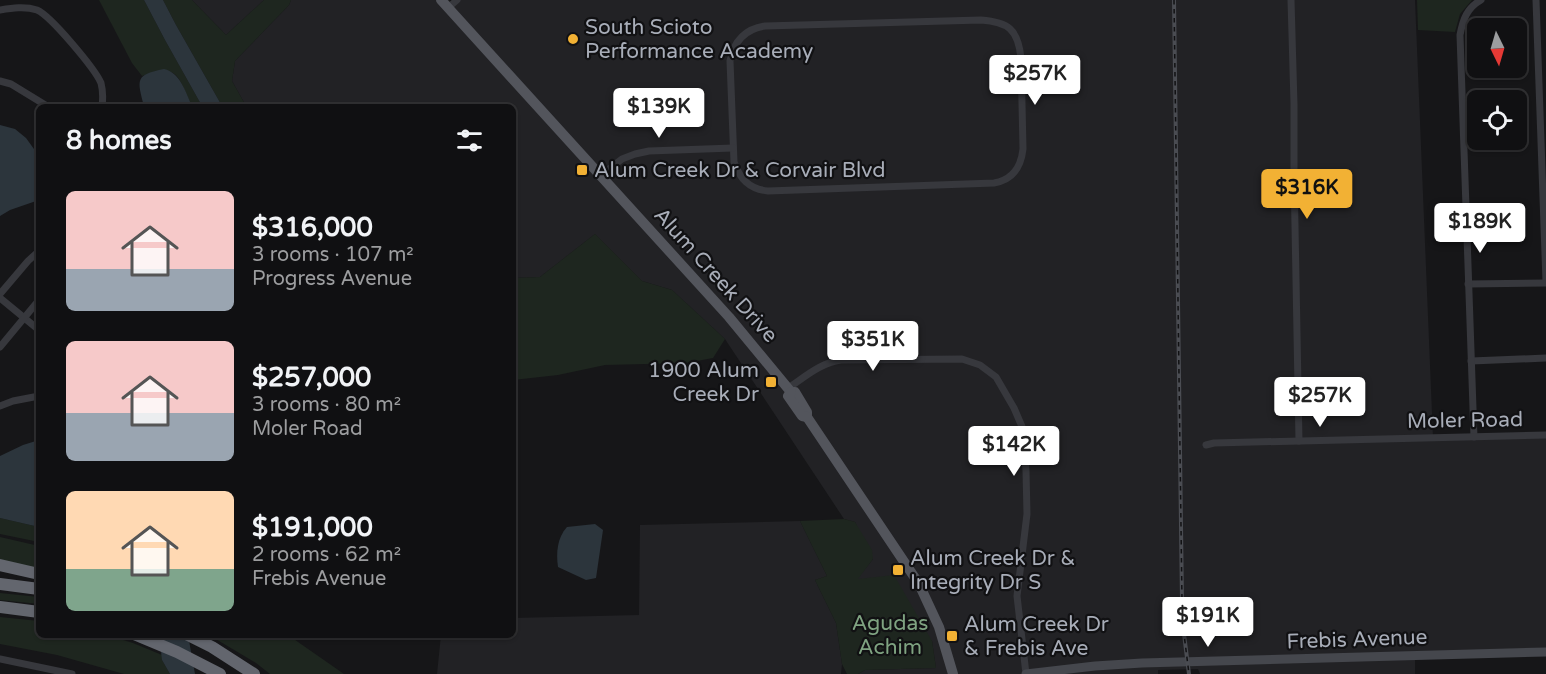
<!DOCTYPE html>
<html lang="en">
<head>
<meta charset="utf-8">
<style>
  :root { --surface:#101012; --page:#19191b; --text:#f1f3f6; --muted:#9c9d9f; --line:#303032; --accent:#f2b134 }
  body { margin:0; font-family:"Varela Round",sans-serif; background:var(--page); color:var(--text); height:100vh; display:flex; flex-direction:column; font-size:22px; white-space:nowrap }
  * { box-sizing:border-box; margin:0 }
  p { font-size:20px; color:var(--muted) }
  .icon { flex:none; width:33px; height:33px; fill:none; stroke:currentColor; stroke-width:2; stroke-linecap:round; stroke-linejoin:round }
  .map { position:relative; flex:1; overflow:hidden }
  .side { position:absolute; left:36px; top:104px; width:480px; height:534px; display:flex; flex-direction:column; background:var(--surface); border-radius:9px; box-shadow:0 2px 4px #0004,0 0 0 2px var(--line) }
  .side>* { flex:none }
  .needle { width:39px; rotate:175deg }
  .buttons { position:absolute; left:1467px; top:18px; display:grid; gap:12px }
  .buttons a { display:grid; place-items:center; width:60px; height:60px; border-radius:9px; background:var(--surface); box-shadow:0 2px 4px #0004,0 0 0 2px var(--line); font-size:30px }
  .price { position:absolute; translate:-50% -51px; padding:0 14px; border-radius:6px; background:#fff; color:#222; font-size:20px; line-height:39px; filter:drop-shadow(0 2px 3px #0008) }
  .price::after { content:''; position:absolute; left:50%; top:36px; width:18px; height:14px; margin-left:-9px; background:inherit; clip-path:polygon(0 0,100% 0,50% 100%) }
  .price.active { background:var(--accent); color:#111 }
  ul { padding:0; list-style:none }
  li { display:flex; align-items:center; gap:18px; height:150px; padding:0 30px }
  li span { display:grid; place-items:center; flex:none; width:168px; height:120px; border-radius:9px; color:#555 }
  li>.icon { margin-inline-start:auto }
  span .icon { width:72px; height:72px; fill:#fffc; stroke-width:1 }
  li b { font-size:26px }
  h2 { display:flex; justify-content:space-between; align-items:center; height:72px; padding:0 30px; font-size:26px }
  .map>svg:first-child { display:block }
</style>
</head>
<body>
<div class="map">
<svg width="1546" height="674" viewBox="0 0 1546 674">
  <rect width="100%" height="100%" fill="#161618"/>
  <g fill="#222225">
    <polygon points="192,0 264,0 226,35"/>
    <polygon points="291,0 449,0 453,5 457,0 1415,0 1433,438 1546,435 1546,652 1415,656 1415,674 1200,674 1198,669 1158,670 1158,674 858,674 865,670 936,668 932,641 857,579 873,559 855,522 844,519 725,339 672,290 642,281 595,234 540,277 513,278 513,106 246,106 232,81 235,61 289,5"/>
    <polygon points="800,521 827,576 815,580 836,623 842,664 841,674 437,674 441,635 513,634 513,618 639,615 640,525"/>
  </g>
  <g fill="#1e261f">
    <path d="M99 0H144L165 40 202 106H192C178 78 179 61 142 76L132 63Z"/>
    <polygon points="163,0 192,0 226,35 264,0 291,0 289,5 235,61 232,81 246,106 222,106 176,25"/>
    <polygon points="1417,0 1472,0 1460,14 1455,32 1418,30"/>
    <polygon points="595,234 642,281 672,290 725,339 713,358 686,363 605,365 558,375 513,380 513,278 540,277"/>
    <polygon points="0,518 39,527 39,542 0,534"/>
    <polygon points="844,519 855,522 872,550 873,559 858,579 894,575 932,641 936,668 865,670 858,674 847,674 842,664 836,623 815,580 827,576 800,521"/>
    <polygon points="0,537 39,546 39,569 0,560"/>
    <polygon points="0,593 39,597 39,604 0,600"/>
    <polygon points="0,617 39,621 39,634 107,635 133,643 162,655 162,660 170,674 124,674 57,655 0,644"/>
    <polygon points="209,635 288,635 344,674 270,674 256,663"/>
  </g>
  <g fill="#2c353c">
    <polygon points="144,0 163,0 176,25 222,106 202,106 165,40"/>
    <path d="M164 69C180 72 186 93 192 106H144C137 79 135 75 164 69Z"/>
    <polygon points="0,125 15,129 26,138 39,156 39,200 10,210 0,216"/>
    <polygon points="39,440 39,527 0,518 0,456 23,445"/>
    <path d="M595 524 603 530 596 578 586 580 558 567C556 553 557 538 567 527Z"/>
    <polygon points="159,635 188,635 195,674 170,674 162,660"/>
  </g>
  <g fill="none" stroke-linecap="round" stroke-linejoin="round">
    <g stroke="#37383d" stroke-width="7">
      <polyline points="1291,0 1294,104 1294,172 1299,441"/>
      <polyline points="1536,0 1546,282"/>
      <polyline points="448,8 457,0"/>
      <path d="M0 10C12 8 25 6 37 10 51 16 95 69 101 83 103 91 103 99 102 106"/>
      <path d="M981 20C1008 22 1018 29 1021 58L1023 149C1021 168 1012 180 994 183L768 191C749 189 740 179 734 162L730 61C734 41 745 29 765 26Z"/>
      <polyline points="0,81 11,84 47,106"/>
      <polyline points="600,176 622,159 635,154 649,151 733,148"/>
      <polyline points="1468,284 1546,283"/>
      <polyline points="0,294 28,261 39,251"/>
      <polyline points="0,298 39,330"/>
      <polyline points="0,347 39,300"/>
      <polyline points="1471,361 1546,358"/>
      <path d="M788 388C805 377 820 363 841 360L962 359 980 365 996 377 1014 408 1023 429 1026 471 1027 514 1017 596 1026 674"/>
      <polyline points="0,406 13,401 39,396"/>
      <path d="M1474 437 1460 35C1463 19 1467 8 1481 0"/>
      <polyline points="1206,445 1214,443 1546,435"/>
      <polyline points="0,659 72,674"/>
    </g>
    <polyline stroke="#45474d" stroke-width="9" points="1026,674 1095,666 1142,663 1546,652"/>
    <g stroke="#53555c" stroke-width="10">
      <polyline points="441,0 729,317 791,392 795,392 807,412 807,417 919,584 939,627 953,674"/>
      <polyline points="791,392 788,396 802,416 807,417"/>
    </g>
    <g stroke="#63666e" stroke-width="12">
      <polyline points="0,565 39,574"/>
      <polyline points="0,584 39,589"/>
      <polyline points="0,607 39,612"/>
      <polyline points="134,634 177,652 220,674"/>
      <polyline points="186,634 212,647 254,674"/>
    </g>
    <g stroke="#4a4c52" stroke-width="4">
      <polyline id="rail" points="1174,0 1182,601 1184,634 1189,674"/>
    </g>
    <use href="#rail" stroke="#111113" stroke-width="1.5" stroke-dasharray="4.5" stroke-linecap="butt"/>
  </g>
  <g fill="#f2b134" stroke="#111113" stroke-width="2">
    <circle cx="573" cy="39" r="6"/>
    <rect x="576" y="164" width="12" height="12" rx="3"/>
    <rect x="765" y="376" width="12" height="12" rx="3"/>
    <rect x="892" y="564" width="12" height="12" rx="3"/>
    <rect x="946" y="630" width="12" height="12" rx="3"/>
  </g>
  <g text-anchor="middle" stroke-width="4.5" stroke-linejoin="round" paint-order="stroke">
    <g font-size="21" fill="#a8adb8" stroke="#111113" text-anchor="start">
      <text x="585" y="34">South Scioto<tspan x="585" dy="24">Performance Academy</tspan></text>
      <text x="594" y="177">Alum Creek Dr &amp; Corvair Blvd</text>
      <text x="759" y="377" text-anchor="end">1900 Alum<tspan x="759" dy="24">Creek Dr</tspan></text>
      <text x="910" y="565">Alum Creek Dr &amp;<tspan x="910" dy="24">Integrity Dr S</tspan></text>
      <text x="964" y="631">Alum Creek Dr<tspan x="964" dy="24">&amp; Frebis Ave</tspan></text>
    </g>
    <g font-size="21" fill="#a8adb8" stroke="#111113">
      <text transform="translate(716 275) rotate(48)" y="7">Alum Creek Drive</text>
      <text transform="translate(1465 420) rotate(-1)" y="7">Moler Road</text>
      <text transform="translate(1357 639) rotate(-2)" y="7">Frebis Avenue</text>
    </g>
    <g font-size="21" fill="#7fa381" stroke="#111113">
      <text x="890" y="630">Agudas<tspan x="890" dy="24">Achim</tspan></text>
    </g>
  </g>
</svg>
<div class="buttons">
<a><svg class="needle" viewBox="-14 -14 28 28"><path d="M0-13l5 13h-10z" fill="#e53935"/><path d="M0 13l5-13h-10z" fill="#9c9d9f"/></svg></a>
<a><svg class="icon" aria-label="locate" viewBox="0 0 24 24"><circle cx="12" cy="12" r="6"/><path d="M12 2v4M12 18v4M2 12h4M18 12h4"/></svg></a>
</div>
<b class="price" style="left:1035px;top:106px">$257K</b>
<b class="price" style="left:659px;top:139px">$139K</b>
<b class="price active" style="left:1307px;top:220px">$316K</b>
<b class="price" style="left:1480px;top:254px">$189K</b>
<b class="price" style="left:873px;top:372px">$351K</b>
<b class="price" style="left:1320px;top:428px">$257K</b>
<b class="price" style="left:1014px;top:477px">$142K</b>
<b class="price" style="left:1208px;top:648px">$191K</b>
<section class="side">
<h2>8 homes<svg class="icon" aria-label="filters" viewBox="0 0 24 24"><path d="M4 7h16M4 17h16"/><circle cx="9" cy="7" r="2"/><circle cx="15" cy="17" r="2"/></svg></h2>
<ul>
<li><span style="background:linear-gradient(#f6c9c9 65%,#9aa5b1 0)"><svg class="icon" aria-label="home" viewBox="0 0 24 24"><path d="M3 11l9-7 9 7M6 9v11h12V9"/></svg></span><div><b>$316,000</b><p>3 rooms · 107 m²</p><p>Progress Avenue</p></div></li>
<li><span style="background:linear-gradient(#f6c9c9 60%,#9aa5b1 0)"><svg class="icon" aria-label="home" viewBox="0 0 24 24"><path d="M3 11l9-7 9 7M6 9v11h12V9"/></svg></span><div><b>$257,000</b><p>3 rooms · 80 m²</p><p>Moler Road</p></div></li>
<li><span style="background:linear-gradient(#ffd9b3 65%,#7fa58c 0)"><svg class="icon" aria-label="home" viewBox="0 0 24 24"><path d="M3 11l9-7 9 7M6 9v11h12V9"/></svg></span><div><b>$191,000</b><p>2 rooms · 62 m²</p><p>Frebis Avenue</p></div></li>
</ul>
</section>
</div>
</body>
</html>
